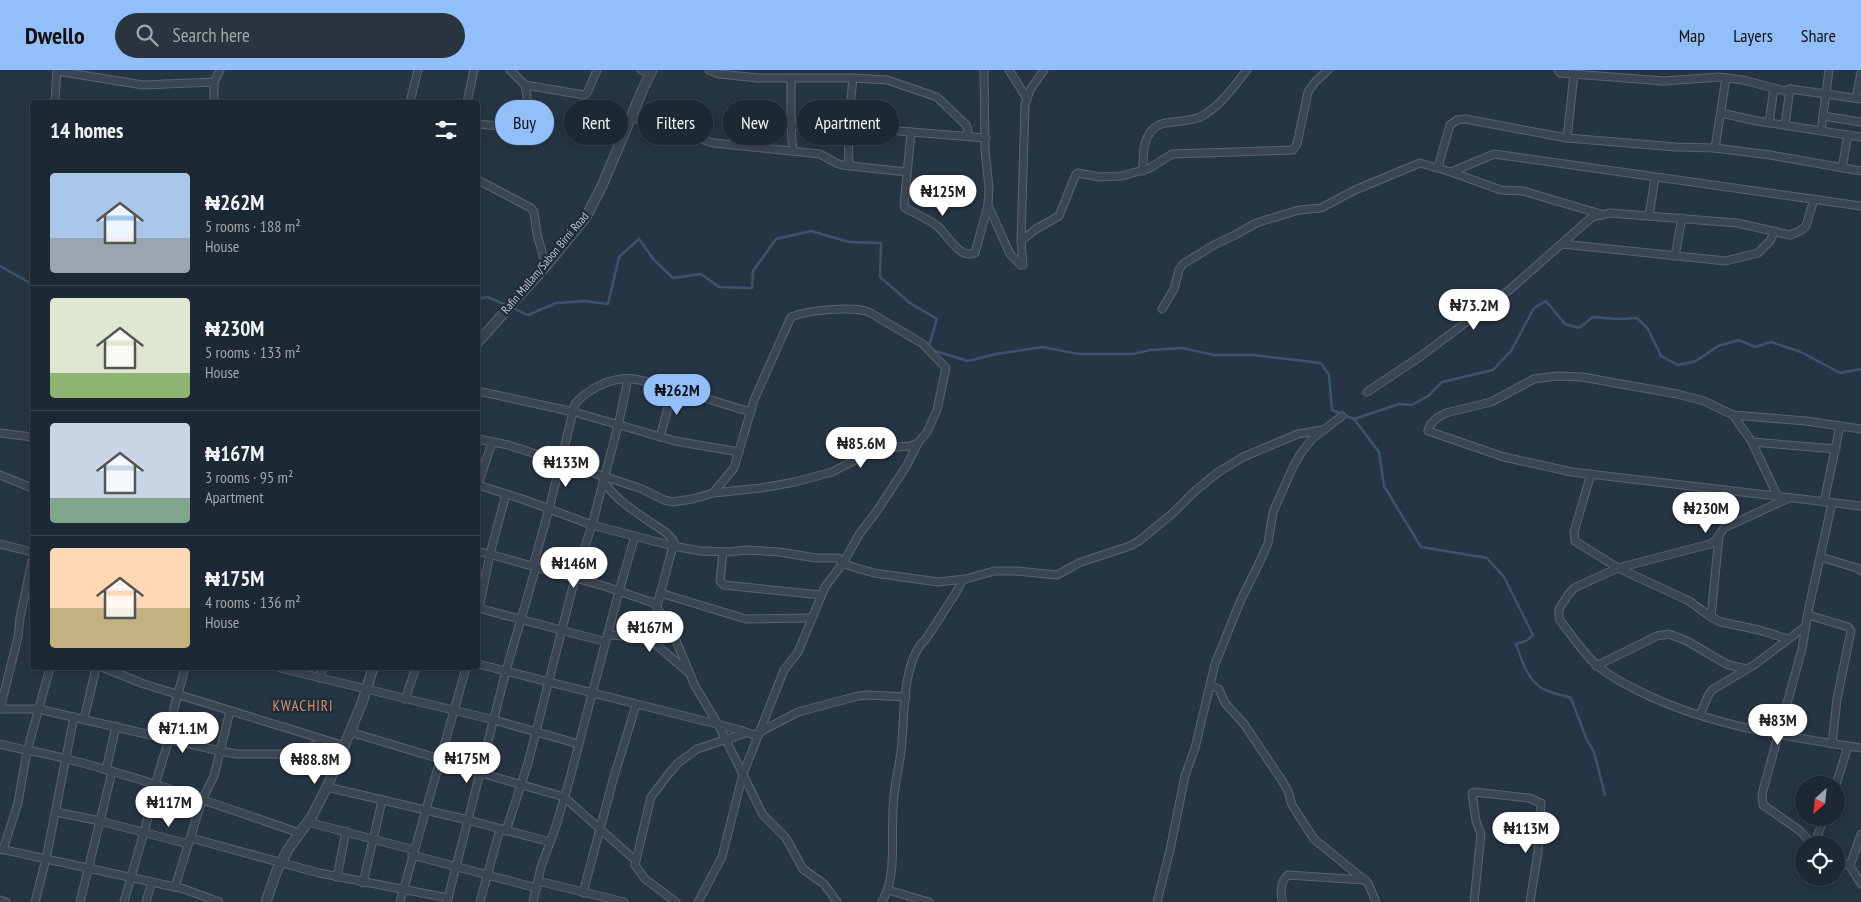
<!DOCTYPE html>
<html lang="en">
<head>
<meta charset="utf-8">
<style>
  :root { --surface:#1c2833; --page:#29343f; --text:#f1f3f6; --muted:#a0a6ac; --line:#3a444e; --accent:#90bffa }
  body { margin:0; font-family:"PT Sans Narrow",sans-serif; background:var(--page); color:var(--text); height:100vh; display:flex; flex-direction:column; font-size:19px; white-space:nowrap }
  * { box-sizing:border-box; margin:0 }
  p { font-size:16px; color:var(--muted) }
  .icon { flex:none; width:28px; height:28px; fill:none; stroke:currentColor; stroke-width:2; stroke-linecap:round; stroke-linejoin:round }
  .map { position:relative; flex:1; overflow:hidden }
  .drawer { position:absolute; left:30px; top:30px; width:450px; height:570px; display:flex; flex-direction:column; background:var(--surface); border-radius:5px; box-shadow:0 2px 12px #0003,0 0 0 1px var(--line) }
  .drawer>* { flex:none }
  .hud { position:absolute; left:495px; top:30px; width:475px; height:45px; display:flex; gap:10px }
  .needle { width:32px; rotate:207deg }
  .buttons { position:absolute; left:1795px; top:706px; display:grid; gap:10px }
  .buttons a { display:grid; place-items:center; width:50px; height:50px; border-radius:50%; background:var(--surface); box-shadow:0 2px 12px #0003,0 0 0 1px var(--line); font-size:25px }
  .price { position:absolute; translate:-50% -42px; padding:0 11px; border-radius:18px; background:#fff; color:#222; font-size:16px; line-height:32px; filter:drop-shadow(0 1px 2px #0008) }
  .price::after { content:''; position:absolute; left:50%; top:30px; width:15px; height:11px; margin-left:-8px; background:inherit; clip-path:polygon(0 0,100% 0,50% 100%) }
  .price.current { background:var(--accent); color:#111 }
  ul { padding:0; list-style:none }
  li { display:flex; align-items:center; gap:15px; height:125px; padding:0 20px }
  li+li { border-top:1px solid var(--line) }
  li span { display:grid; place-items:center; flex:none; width:140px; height:100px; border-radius:5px; color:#555 }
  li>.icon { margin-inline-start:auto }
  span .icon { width:60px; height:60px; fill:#fffc; stroke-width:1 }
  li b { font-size:21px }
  h2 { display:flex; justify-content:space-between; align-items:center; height:60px; padding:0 20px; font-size:21px }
  .tag { padding:0 18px; border-radius:22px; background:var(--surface); box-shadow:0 2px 12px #0003,0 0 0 1px var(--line); font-size:18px; line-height:45px }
  .tag.current { background:var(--accent); color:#111 }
  header { display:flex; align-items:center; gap:30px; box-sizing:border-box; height:70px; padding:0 25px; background:var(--accent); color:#111 }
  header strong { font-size:24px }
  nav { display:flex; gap:28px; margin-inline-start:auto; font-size:18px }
  .search { width:350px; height:45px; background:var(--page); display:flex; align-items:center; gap:12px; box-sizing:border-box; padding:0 18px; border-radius:28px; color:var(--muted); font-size:19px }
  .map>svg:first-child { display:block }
</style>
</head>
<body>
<header>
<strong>Dwello</strong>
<div class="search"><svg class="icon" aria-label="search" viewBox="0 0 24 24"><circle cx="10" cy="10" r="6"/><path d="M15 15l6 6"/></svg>Search here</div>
<nav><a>Map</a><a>Layers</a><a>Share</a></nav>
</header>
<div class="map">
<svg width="1861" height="832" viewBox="0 0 1861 832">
  <rect width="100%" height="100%" fill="#263544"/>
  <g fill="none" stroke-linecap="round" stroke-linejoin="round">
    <g stroke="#3c536d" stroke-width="2.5">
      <polyline points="0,196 32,214"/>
      <path d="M478 229 488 227 528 245 556 233 585 231 608 234 619 187 639 169 654 190 673 208 701 204 719 217 752 218 753 201 776 169 811 161 849 172 881 173 880 207 910 233 937 249 928 279 968 291 996 284 1043 277 1078 284H1133L1150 280 1182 278 1214 285H1254L1321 293 1329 305 1332 340 1354 349 1379 382 1384 416 1421 477 1487 488 1504 507 1533 565 1526 571 1516 574C1522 591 1529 615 1548 621 1555 624 1563 625 1571 628L1586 668 1594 682 1605 725"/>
      <polyline points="1354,349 1399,334 1412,335 1428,326 1442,312 1493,300 1511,281 1534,238 1546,231 1565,254 1579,258 1593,247 1617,249 1637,248 1648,259 1661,286 1678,295 1696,291 1718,276 1739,270 1755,277 1771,272 1801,282 1840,303 1861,299"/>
    </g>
    <g stroke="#596470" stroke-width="9">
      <g id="minor">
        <polyline points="641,0 650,4"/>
        <polyline points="709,0 719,4 758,8 853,8 887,10 937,27 966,55 968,60 967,66"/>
        <polyline points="1009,0 1026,27"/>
        <polyline points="1558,0 1560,3 1664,11 1719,7 1743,10 1784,21 1790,19 1861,29"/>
        <polyline points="57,1 143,15 214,12 220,0"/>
        <polyline points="791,8 791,56 793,81"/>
        <polyline points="214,12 214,32"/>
        <polyline points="525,15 584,25 587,23 597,0"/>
        <polyline points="1856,28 1861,3"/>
        <polyline points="55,32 57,0"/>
        <polyline points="410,32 418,0"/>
        <polyline points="467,32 474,0"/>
        <polyline points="1721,43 1757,51 1861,67"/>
        <polyline points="1823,46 1861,52"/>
        <polyline points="631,47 713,73 820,84 836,93 842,95 907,102"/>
        <polyline points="1769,53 1774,18"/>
        <polyline points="478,54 520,58 525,55 527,50 527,27 525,15 510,0"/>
        <polyline points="1785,55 1790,19"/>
        <polyline points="791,56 848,57 986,68"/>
        <polyline points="1821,61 1829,0"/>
        <path d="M911 62 904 136 905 138C915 143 927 149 936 155 947 163 959 190 975 183L988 135 989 118 985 80 984 0"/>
        <polyline points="1567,68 1574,4"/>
        <polyline points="1715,78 1726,8"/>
        <polyline points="849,96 848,57 853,8"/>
        <polyline points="1438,97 1450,55 1457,50 1465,49 1567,68 1676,77 1715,78 1770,85 1861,101"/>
        <polyline points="1842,98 1848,65"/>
        <path d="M1143 101C1143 86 1142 63 1159 55 1165 52 1175 52 1182 51 1189 50 1198 49 1204 45 1222 34 1234 16 1247 0"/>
        <polyline points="1451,102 1501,120 1523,121 1601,144"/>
        <polyline points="478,110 531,138 534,142 537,164 546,196"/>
        <polyline points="988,135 1010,184 1021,195 1023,195 1021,171 1025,35 1030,20 1044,0"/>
        <polyline points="1649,146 1655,108"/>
        <polyline points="1021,171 1036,159 1059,146 1076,104 1078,103 1099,107 1122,106 1150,98 1172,84 1293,80 1297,74 1308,22 1315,12 1328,0"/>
        <polyline points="1562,174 1726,191 1758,183 1770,171 1775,161"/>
        <polyline points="1675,186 1682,148"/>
        <polyline points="1162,239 1174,219 1179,200 1183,194 1214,175 1237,164 1256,153 1299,140 1321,138 1355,120 1420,93 1451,102 1494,84 1861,136"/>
        <polyline points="478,321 574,342 675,371 739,382"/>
        <polyline points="1367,322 1421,286 1508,221 1592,147 1610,143 1737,153 1790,165 1800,161 1806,156 1814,129"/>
        <polyline points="1733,345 1806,351 1861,359"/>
        <polyline points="0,363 32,367"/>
        <polyline points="660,367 673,319"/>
        <path d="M478 369 508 375 561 392 642 419 664 430 673 432 692 429 713 423 761 418 795 412 832 402 863 386 885 378 910 376 918 373 927 362 937 340 946 298 923 274 869 242C852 236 807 240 791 247L754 330 734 398 713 423"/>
        <polyline points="1752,372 1836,379"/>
        <polyline points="1591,404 1574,462 1575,471 1618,498 1689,531 1711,547 1721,552 1759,560 1788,569"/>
        <polyline points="0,405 32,418"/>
        <path d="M603 410C614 429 636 442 653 454 661 459 670 464 674 472L657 536"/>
        <polyline points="478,415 525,430 592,455 673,476 700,481 729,482 746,480 779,482 816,488 838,488 843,493 853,497 874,503 938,512 966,509 994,501 1016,501 1057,505 1081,492 1130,476 1139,471 1174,442 1194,422 1217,403 1243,387 1298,364 1322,360"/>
        <polyline points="478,415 492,372"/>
        <polyline points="1778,427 1752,372 1733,345 1704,331 1677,324 1582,307 1557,306 1534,309 1491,332 1446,343 1437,348 1430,355 1428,361 1504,387 1572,402 1861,436"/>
        <path d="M1789 428 1724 458 1715 471 1710 474 1618 498 1574 518 1568 525 1559 539V549C1570 563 1585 586 1598 596 1608 605 1621 612 1633 618 1703 655 1784 666 1861 678"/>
        <polyline points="1824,432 1840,356"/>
        <polyline points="0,474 32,482"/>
        <polyline points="478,481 604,516 654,533 672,561 695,616 719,656 763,745 786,768 803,799 824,814 837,832"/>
        <polyline points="723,482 720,511 724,515 821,525"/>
        <polyline points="1820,487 1857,498 1861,501"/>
        <path d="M533 496 549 439 575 334C586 321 604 311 621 309 633 307 647 312 659 315 690 323 720 333 751 342"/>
        <polyline points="660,523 746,549 812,548"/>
        <polyline points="478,538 606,572"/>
        <polyline points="479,539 490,484 506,424"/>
        <polyline points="1808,545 1848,557 1851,561 1837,629 1832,674"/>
        <polyline points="1711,547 1719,466"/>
        <polyline points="608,565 624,566 652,571 688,602"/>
        <polyline points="478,594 740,660 754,665 798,642 858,626 868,625 906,627"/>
        <polyline points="1596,596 1657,566 1669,564 1687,571 1728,595 1747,599"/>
        <polyline points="104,598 144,614 345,676"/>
        <polyline points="280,598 494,650 579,674"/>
        <polyline points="319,608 323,598"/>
        <polyline points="1210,615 1219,619 1225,633 1244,654 1281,709 1288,721 1292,735 1314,769 1368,813 1376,832"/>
        <polyline points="405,629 416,598"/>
        <polyline points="0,639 38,639 220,681 237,684 292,684 300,683 324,670"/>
        <polyline points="0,639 18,567 20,548 32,491"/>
        <polyline points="1700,645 1708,626 1712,620 1754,595 1806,556"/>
        <polyline points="84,649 96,598"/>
        <polyline points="350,662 440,689 482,699"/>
        <polyline points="166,668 185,598"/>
        <path d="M0 674C22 680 45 683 67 689 146 709 223 737 300 763"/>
        <polyline points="106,700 116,656"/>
        <polyline points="481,703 564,727 635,790"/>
        <polyline points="155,715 169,669"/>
        <polyline points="1836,715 1848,676"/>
        <polyline points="327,717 468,750 550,772"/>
        <polyline points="56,742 100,751 188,774"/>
        <polyline points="308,752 414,780"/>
        <polyline points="506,761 528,693 575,508 592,455 618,356 628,309"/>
        <polyline points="191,768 319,803 448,828"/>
        <polyline points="1813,775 1799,760 1763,735 1762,724 1802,579 1808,542 1832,433"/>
        <polyline points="1814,775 1824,748"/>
        <polyline points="0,779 184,819 219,832"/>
        <polyline points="3,780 18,733 27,681 50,598"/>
        <polyline points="412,785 537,818"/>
        <polyline points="1836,790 1850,796 1861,814"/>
        <polyline points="1850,796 1861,764"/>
        <polyline points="337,807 346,761"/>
        <polyline points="538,811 624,832"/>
        <polyline points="363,813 382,731"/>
        <polyline points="175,817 202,730 214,706 230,641"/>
        <polyline points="888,820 929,832"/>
        <polyline points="583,823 613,710 636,635"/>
        <polyline points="0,830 6,832"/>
        <polyline points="35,832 46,789 74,647"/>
        <polyline points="80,832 112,702"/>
        <polyline points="124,832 157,716"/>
        <polyline points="146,832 152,812"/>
        <polyline points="400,832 466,598"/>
        <polyline points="447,832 506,601 536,497"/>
        <polyline points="480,832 500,759"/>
        <polyline points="533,832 541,797 556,756 570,708 619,521 635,466"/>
        <polyline points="676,832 645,809 635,795 651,727 667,706 678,693 697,679 746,663"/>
        <polyline points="698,832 722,787 743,704 784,600 798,582 825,517 843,493 860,463 877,441 907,395 918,373"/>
        <path d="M882 832C897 805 891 772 893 742 893 722 898 702 901 682 905 650 901 591 926 569L957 521 963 509"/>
        <polyline points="1157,832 1170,780 1185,706 1195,678 1215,594 1240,532 1263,485 1268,473 1273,442 1293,397 1301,383 1313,368 1342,346"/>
        <path d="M1283 832C1280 824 1280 811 1288 805L1365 810"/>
        <polyline points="1474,832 1481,764 1476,751 1472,723 1474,722 1529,728 1541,733 1538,782 1530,832"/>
      </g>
    </g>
    <g stroke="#596470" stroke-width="11">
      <g id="tertiary">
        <polyline points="478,272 546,196 586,147 602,116 642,21 652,0"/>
        <polyline points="266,832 277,800 289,778 312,746 327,717 362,633 373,598"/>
      </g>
    </g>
    <use href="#minor" stroke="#3b4653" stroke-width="7"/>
    <use href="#tertiary" stroke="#3b4653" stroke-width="9"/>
  </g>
  <g text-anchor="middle" stroke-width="4.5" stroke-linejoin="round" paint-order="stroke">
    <g font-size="12" fill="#b8c1cd" stroke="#1f2b39">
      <text transform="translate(545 193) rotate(-50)" y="4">Rafin Mallam/Sabon Birni Road</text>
    </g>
    <g font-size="15" letter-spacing="1" fill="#d99267" stroke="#1f2b39">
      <text x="303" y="641">KWACHIRI</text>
    </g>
  </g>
</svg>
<div class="buttons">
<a><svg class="needle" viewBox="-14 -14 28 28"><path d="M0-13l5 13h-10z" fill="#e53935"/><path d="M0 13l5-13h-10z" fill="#a0a6ac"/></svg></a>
<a><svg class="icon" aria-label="locate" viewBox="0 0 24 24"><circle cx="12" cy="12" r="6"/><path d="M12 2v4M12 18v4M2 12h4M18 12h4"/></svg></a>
</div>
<b class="price" style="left:943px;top:147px">₦125M</b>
<b class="price" style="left:1474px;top:261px">₦73.2M</b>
<b class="price current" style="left:677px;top:346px">₦262M</b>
<b class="price" style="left:861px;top:399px">₦85.6M</b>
<b class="price" style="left:566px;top:418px">₦133M</b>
<b class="price" style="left:1706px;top:464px">₦230M</b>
<b class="price" style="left:574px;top:519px">₦146M</b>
<b class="price" style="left:650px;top:583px">₦167M</b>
<b class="price" style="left:1778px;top:676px">₦83M</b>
<b class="price" style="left:183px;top:684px">₦71.1M</b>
<b class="price" style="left:467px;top:714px">₦175M</b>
<b class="price" style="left:315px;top:715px">₦88.8M</b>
<b class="price" style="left:169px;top:758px">₦117M</b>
<b class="price" style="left:1526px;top:784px">₦113M</b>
<div class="hud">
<a class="tag current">Buy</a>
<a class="tag">Rent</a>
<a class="tag">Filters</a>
<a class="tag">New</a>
<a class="tag">Apartment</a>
</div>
<section class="drawer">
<h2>14 homes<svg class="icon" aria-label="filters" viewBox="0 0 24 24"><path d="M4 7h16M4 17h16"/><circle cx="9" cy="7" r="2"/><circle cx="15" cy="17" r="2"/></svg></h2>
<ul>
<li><span style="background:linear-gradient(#a9c7e8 65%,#9aa5b1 0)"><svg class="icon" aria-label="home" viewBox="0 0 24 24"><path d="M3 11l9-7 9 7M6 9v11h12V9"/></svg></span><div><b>₦262M</b><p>5 rooms · 188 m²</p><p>House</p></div></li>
<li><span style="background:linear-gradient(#dfe7d0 75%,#8fb573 0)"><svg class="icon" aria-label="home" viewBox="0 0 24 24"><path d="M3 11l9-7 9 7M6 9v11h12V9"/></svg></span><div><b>₦230M</b><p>5 rooms · 133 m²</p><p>House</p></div></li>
<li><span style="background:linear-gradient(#c9d6e8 75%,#7fa58c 0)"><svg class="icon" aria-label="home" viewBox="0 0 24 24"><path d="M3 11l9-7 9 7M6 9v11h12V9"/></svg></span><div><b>₦167M</b><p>3 rooms · 95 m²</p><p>Apartment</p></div></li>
<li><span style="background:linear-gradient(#ffd9b3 60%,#c2b280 0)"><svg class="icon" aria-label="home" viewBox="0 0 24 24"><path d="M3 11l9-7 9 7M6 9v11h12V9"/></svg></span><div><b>₦175M</b><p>4 rooms · 136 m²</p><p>House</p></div></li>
</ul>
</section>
</div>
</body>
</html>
